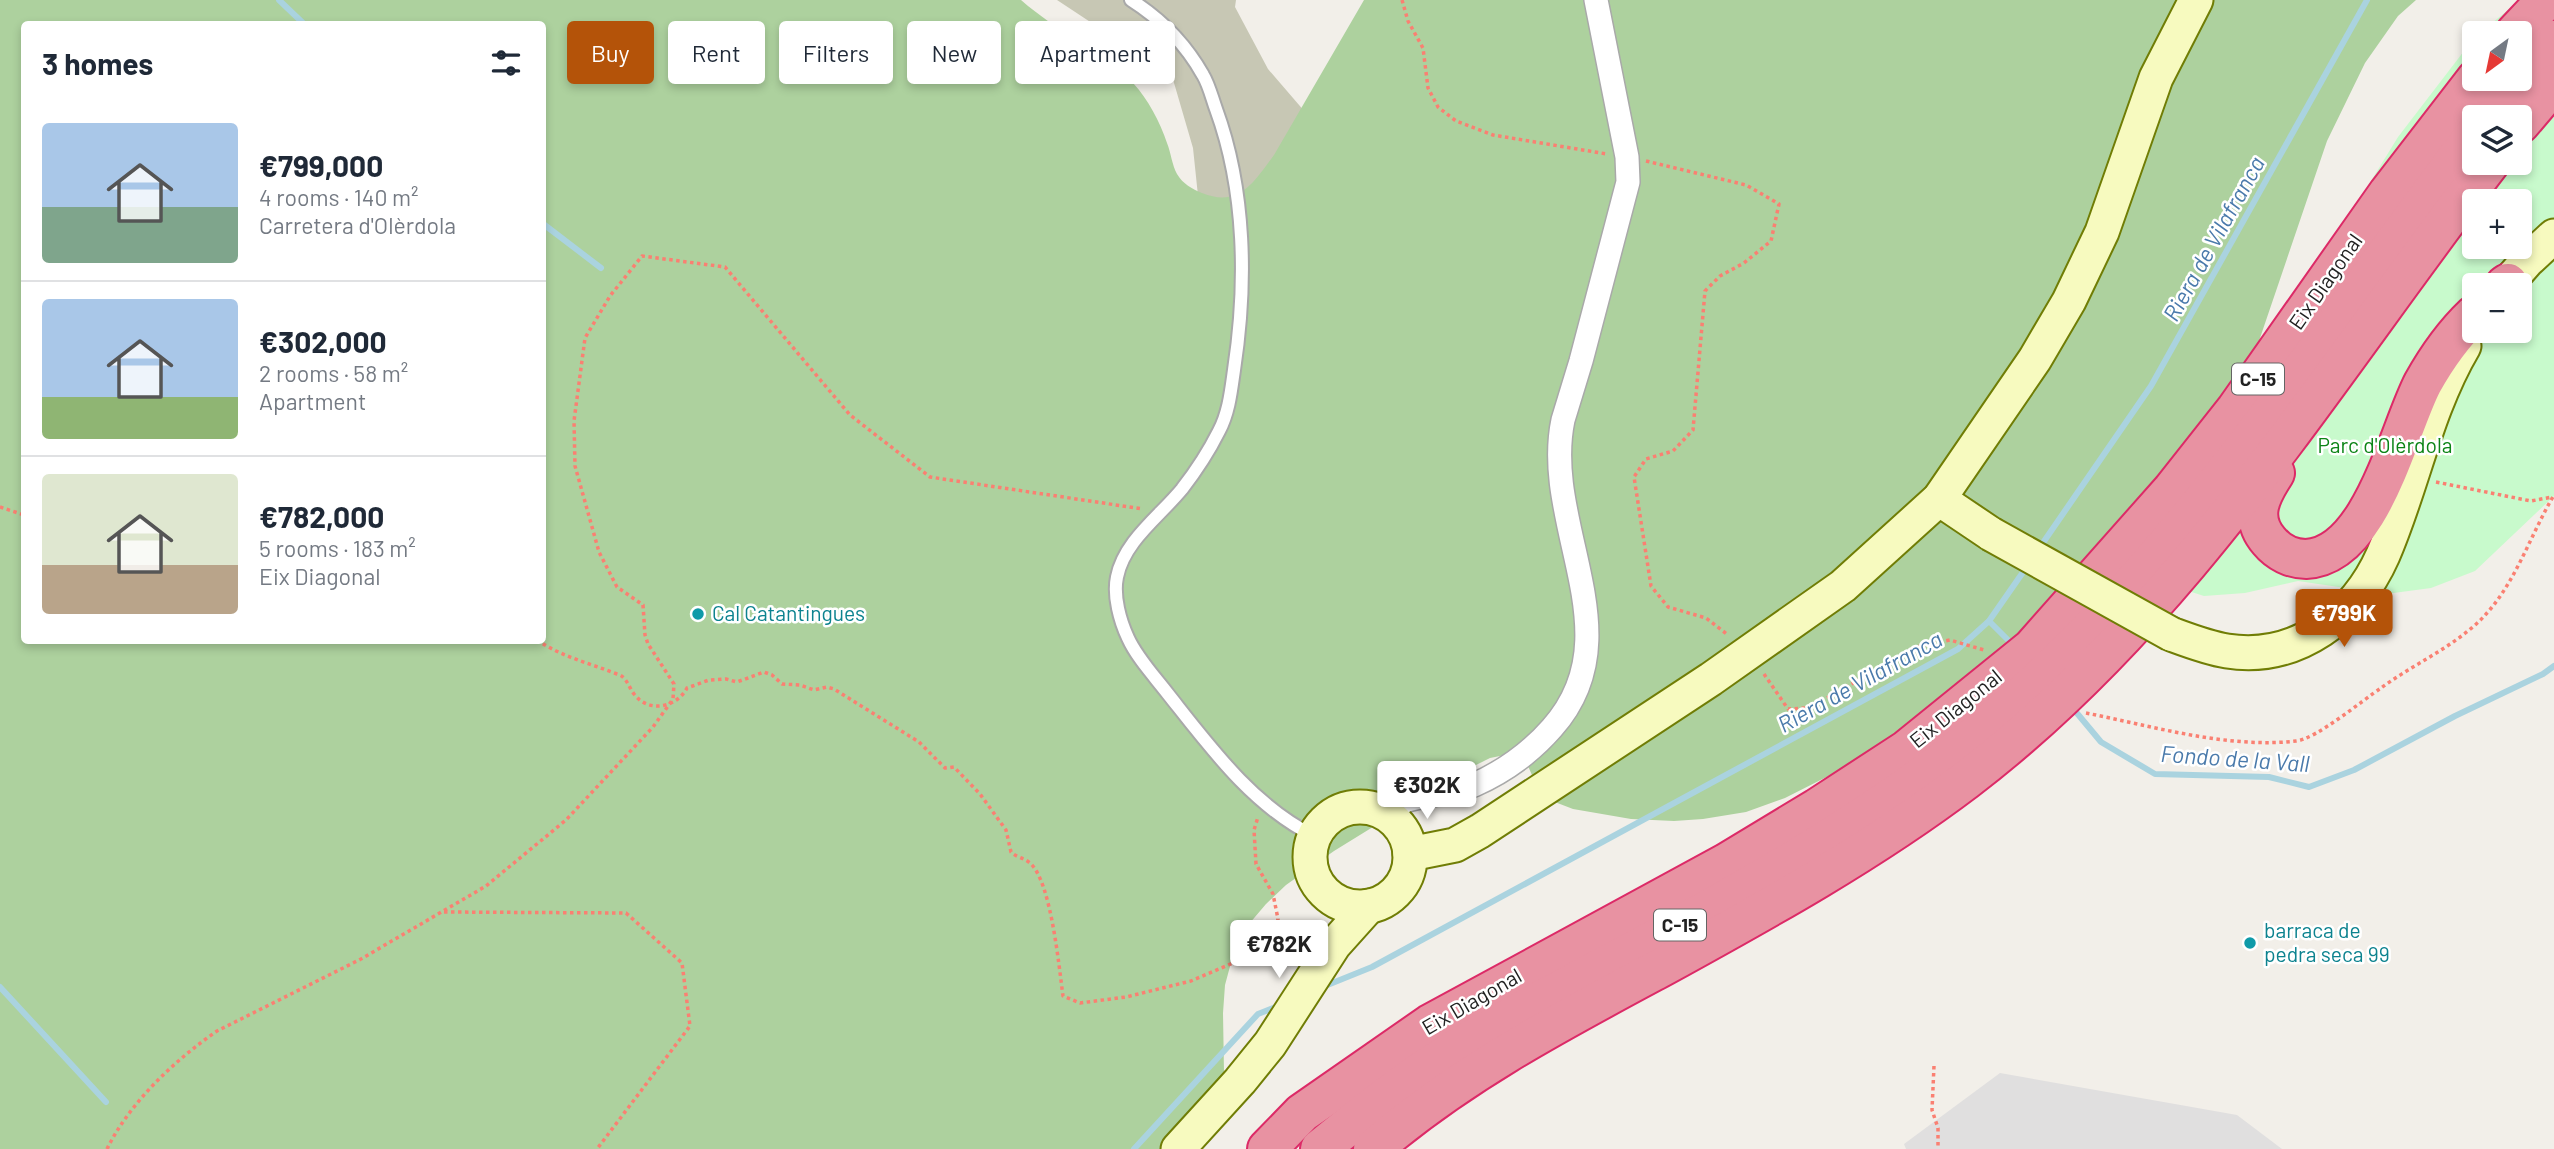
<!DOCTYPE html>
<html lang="en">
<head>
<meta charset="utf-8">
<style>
  :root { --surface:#fff; --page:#f2f2f3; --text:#1f2937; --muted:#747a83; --line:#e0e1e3; --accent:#b45309 }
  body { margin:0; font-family:Barlow,sans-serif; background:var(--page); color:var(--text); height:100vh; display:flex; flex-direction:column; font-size:26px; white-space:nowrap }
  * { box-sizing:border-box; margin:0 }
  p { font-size:23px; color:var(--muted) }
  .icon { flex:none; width:38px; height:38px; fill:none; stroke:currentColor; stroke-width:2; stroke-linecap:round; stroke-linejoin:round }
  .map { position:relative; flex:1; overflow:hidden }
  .panel { position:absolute; left:21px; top:21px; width:525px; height:623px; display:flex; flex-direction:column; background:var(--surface); border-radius:7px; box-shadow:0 4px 10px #0003 }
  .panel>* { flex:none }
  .top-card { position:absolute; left:567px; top:21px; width:665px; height:63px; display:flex; gap:14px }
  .needle { width:46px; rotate:213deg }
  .buttons { position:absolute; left:2462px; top:21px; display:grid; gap:14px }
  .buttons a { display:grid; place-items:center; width:70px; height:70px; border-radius:7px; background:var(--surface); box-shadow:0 4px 10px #0003; font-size:35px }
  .price { position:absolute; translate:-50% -60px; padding:0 16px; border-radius:7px; background:#fff; color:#222; font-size:23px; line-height:46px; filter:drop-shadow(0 2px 4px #0008) }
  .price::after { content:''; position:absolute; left:50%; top:42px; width:21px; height:16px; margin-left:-10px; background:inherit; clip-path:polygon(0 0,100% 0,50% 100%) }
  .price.active { background:var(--accent); color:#fff }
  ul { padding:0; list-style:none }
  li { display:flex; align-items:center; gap:21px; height:175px; padding:0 21px }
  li+li { border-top:2px solid var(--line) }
  li span { display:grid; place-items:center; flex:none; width:196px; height:140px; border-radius:7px; color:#555 }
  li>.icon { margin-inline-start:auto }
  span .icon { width:84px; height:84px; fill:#fffc; stroke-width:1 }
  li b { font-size:30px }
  h2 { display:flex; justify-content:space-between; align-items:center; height:84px; padding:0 21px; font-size:30px }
  .chip { padding:0 24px; border-radius:7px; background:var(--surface); box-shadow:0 4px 10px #0003; font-size:24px; line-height:63px }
  .chip.active { background:var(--accent); color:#fff }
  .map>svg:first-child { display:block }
</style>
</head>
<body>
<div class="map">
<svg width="2554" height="1149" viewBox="0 0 2554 1149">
  <rect width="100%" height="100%" fill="#f2efe9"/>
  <polygon fill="#e0dfdf" points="2000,1073 2237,1115 2282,1149 1906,1149 1904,1144"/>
  <polygon fill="#c7c7b4" points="1057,0 1236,0 1235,7 1268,69 1330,141 1327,236 1204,253 1193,148 1172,76"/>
  <path fill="#add19e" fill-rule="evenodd" d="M0 0H1021C1056 31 1100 50 1133 83 1148 99 1160 122 1167 143 1171 153 1172 165 1177 174 1183 184 1192 189 1202 193 1239 208 1254 182 1274 155L1364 0H2416L2398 16 2365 63 2327 141 2244 385 2115 572 1862 759 1785 798 1746 812 1703 819 1674 821 1631 819 1573 809 1547 799 1538 789 1525 759 1515 753 1490 758 1462 772 1334 851 1286 885 1266 904 1249 924 1232 959 1225 985 1223 1013 1224 1072 1162 1149H0ZM24 24H542V640H24Z"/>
  <path fill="#c8facc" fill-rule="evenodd" d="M2520 0H2554V496L2475 571 2431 588 2386 594 2298 581 2245 593 2204 596 2176 587 2347 220 2398 137 2474 38V79H2520V33H2480ZM2474 117H2520V163H2474ZM2474 201H2520V247H2474ZM2474 285H2520V331H2474Z"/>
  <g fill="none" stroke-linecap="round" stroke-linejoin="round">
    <g stroke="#aad3df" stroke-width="6">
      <polyline points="279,0 304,24"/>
      <polyline points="542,223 601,268"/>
      <polyline points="2038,550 2151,386 2367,0"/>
      <polyline points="1989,621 2008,640"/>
      <polyline points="2076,712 2101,742 2155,774 2269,777 2309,787 2354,770 2455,716 2543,674 2554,666"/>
      <polyline points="0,987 106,1102"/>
      <polyline points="1320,988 1372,967 1958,649 1989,621 2028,565"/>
      <polyline points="1134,1149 1258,1014 1281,1005"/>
    </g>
    <g stroke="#a9a9a9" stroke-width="16">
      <path id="lane" d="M1131 0C1161 19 1185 43 1203 75 1209 85 1212 98 1216 109 1246 191 1247 285 1234 370 1231 391 1229 412 1219 431 1209 451 1196 471 1182 489 1160 516 1124 541 1117 577 1113 596 1120 621 1128 638 1137 658 1155 677 1168 694 1210 747 1253 806 1314 836"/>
    </g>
    <g stroke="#a9a9a9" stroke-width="26">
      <path id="street" d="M1392 819 1402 802C1426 793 1452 795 1474 785 1503 772 1531 752 1552 728 1635 635 1541 525 1563 420L1581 361 1628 182 1627 157 1596 0"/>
    </g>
    <g stroke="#707d05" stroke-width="37">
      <g id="secondary">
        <polyline points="2506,285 2527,261 2554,236"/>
        <polyline points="1939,499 1991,534"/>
        <path d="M2171 634C2190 641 2208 648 2227 651 2297 662 2356 616 2383 555 2413 486 2425 412 2464 346"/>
        <circle cx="1360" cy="857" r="50"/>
        <polyline points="1410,854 1455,845 1480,831 1711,679 1843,586 1939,499 2035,359 2069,301 2102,232 2156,78 2196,0"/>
        <polyline points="1178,1149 1240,1081 1270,1044 1334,945 1369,906"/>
      </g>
    </g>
    <g stroke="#dc2a67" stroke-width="42">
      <g id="highway">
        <polyline points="2515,33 2546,0"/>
        <polyline points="2489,117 2554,40"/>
        <polyline points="2520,124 2554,84"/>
        <polyline points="2505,285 2508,283"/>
        <path d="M2275 473C2260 496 2249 518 2269 541 2278 552 2292 559 2306 559 2372 556 2398 431 2423 383 2437 358 2454 334 2474 315"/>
        <polyline points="1267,1149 1302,1113 1430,1024 1726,863 1817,808 1906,750 2032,648 2172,490 2236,409 2388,193 2476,79"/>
        <path d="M1320 1149C1354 1121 1389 1093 1426 1068 1507 1015 1594 973 1678 926 1772 874 1865 820 1950 755 2168 589 2310 349 2474 135"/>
        <path d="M1373 1149C1460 1074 1561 1021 1662 967 1766 910 1871 852 1966 780 2183 615 2326 376 2490 163"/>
      </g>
    </g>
    <g stroke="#fa8072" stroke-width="3.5" stroke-dasharray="3.5 3.5" stroke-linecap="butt">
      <polyline points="1402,0 1408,21 1423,48 1428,88 1438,107 1456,121 1493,135 1607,154"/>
      <polyline points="1646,161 1746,185 1779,204 1771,241 1744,263 1720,276 1705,291 1693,430 1673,451 1646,459 1634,477 1651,586 1668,607 1706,618 1728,635"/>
      <polyline points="2436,482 2531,501 2552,497"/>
      <polyline points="0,507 24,515"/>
      <path d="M537 640C562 657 589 663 617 674 627 677 628 686 634 694 649 714 677 707 687 688L709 680 726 679 737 682 764 672 772 675 782 684 800 685 814 690 827 687 834 689 919 742 945 768 954 767 980 794 1006 830 1011 852C1016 857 1024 858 1030 863 1051 881 1059 967 1063 996L1080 1003 1126 997 1191 981 1263 950 1274 936 1278 919 1273 894 1256 864 1254 830 1258 817"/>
      <polyline points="1764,674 1788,709 1806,708 1823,700 1920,646 1950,640 1984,650"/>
      <path d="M2086 713C2152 726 2228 749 2296 741 2316 739 2363 700 2381 688 2411 666 2445 651 2474 626 2513 592 2528 539 2554 495"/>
      <polyline points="444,912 626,913 682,963 690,1026 597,1149"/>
      <polyline points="1934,1066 1932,1110 1938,1128 1938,1149"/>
      <path d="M107 1149C130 1102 175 1060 217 1031L361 959 486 886 566 820 653 727 673 699 674 684 648 644 645 635 643 605 617 587 599 552 575 466 574 421 585 338 610 296 642 256 725 267 850 415 930 477 1143 509"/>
    </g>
    <use href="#lane" stroke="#fff" stroke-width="12"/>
    <use href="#street" stroke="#fff" stroke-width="23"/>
    <use href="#secondary" stroke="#f7fabf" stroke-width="33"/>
    <use href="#highway" stroke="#e892a2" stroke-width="38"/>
    <g stroke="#707d05" stroke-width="37" stroke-linecap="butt">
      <polyline id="secondary-bridge" points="1991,534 2171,634"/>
    </g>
    <use href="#secondary-bridge" stroke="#f7fabf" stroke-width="33"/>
  </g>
  <g fill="#0f9aa8" stroke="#fff" stroke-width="2.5">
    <circle cx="698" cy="614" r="7"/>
    <circle cx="2250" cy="943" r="7"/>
  </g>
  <g text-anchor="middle" stroke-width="5" stroke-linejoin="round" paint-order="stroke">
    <g fill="#fff" stroke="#646464" stroke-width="2">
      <rect x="2232" y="363.5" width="52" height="31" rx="5"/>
      <rect x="1654" y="909.5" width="52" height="31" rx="5"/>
    </g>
    <g font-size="19" font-weight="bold" fill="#222">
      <text x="2258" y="386">C-15</text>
      <text x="1680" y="932">C-15</text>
    </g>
    <g font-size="21" fill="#222" stroke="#fff">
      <text transform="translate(2326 282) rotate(-55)" y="7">Eix Diagonal</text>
      <text transform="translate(1956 709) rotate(-39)" y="7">Eix Diagonal</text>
      <text transform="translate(1472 1002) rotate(-30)" y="7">Eix Diagonal</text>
    </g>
    <g font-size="21" fill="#0c8416" stroke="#fff">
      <text x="2385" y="453">Parc d'Olèrdola</text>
    </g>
    <g font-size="21" fill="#0d838f" stroke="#fff" text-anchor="start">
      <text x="712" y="621">Cal Catantingues</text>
      <text x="2264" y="938">barraca de<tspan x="2264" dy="24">pedra seca 99</tspan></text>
    </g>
    <g font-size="23" font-style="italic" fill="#4a7aab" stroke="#fff">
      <text transform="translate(2214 239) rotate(-61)" y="8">Riera de Vilafranca</text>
      <text transform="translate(1860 682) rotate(-29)" y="8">Riera de Vilafranca</text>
      <text transform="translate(2235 759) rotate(4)" y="8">Fondo de la Vall</text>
    </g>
  </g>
</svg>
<div class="buttons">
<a><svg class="needle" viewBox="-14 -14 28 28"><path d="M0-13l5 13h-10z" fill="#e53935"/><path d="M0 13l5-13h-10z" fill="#747a83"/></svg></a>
<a><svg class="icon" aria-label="layers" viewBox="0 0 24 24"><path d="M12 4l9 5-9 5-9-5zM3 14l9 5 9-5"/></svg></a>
<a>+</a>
<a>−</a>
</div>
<b class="price active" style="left:2344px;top:649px">€799K</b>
<b class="price" style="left:1427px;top:821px">€302K</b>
<b class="price" style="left:1279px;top:980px">€782K</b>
<div class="top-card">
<a class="chip active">Buy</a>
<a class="chip">Rent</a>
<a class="chip">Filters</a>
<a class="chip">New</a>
<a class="chip">Apartment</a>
</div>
<section class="panel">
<h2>3 homes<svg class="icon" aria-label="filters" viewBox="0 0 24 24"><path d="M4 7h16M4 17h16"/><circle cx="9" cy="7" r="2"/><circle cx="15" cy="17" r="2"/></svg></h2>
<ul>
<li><span style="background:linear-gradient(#a9c7e8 60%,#7fa58c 0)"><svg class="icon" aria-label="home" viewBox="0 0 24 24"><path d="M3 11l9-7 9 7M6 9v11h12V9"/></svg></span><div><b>€799,000</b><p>4 rooms · 140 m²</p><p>Carretera d'Olèrdola</p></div></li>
<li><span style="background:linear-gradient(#a9c7e8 70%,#8fb573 0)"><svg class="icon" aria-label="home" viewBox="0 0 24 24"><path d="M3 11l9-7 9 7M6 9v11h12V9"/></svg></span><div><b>€302,000</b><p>2 rooms · 58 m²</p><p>Apartment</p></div></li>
<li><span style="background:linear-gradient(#dfe7d0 65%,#b9a48a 0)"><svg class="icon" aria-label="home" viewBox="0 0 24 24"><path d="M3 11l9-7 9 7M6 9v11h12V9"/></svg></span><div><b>€782,000</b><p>5 rooms · 183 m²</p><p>Eix Diagonal</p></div></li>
</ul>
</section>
</div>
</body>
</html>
